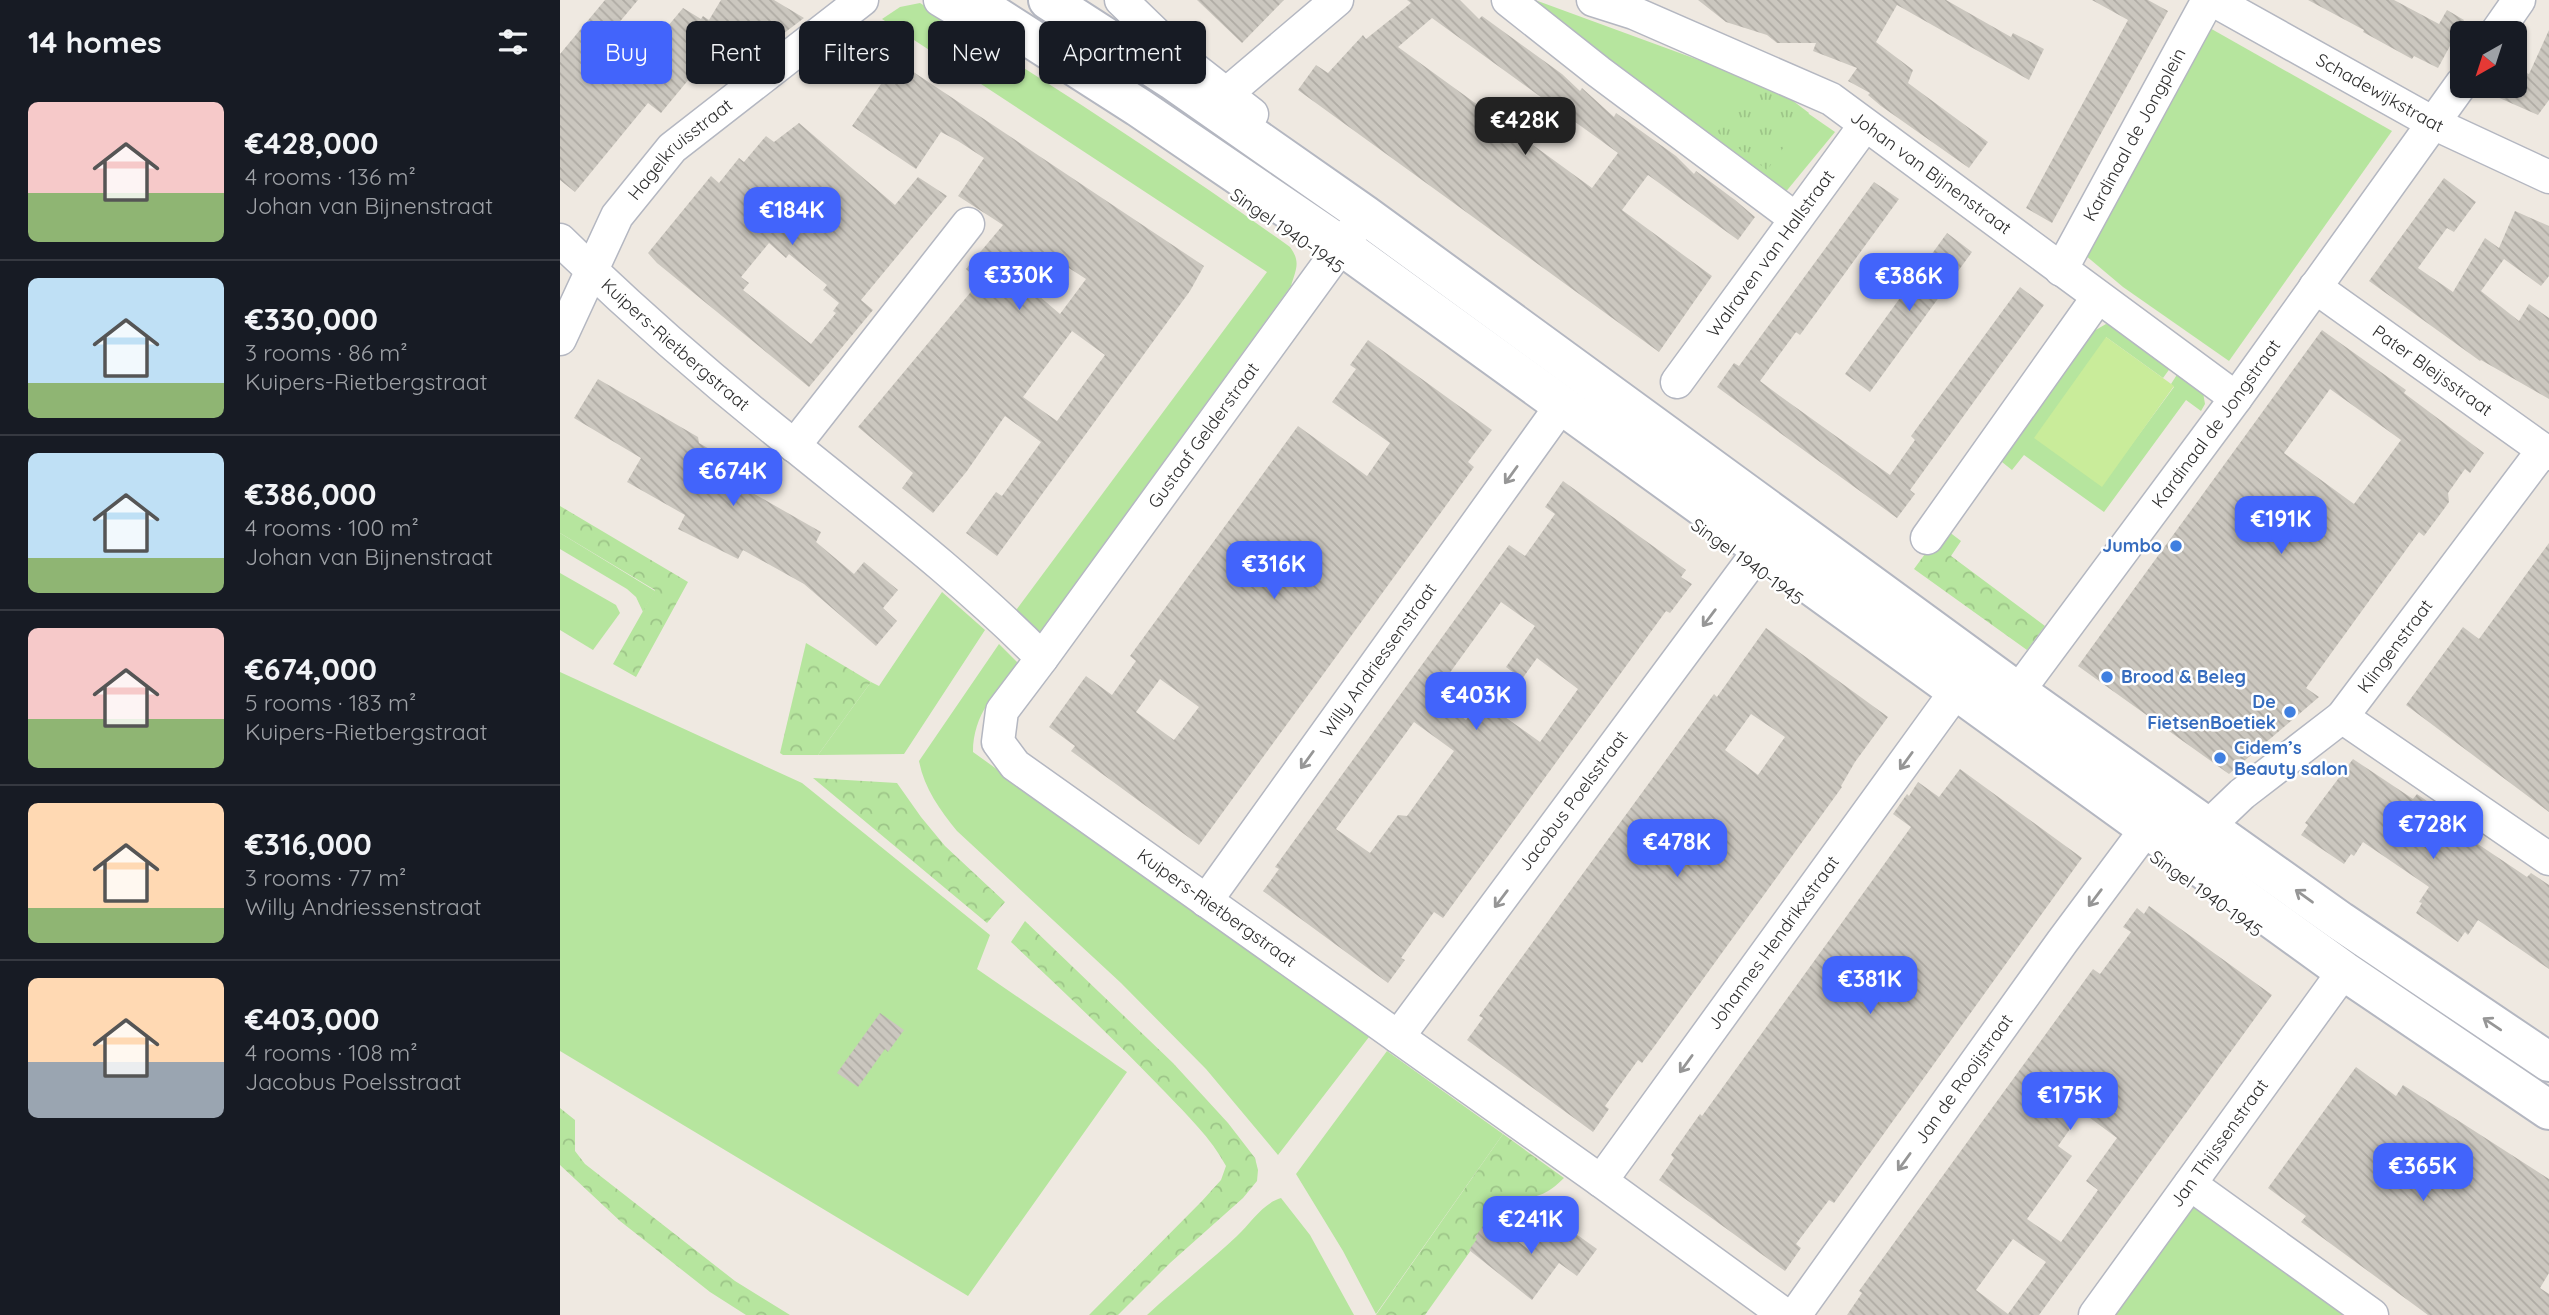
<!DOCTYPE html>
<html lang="en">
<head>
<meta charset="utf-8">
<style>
  :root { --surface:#171b24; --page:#242831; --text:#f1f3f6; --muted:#9ea1a6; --line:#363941; --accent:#4264fb }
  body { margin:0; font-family:Quicksand,sans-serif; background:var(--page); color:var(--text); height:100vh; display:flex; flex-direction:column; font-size:26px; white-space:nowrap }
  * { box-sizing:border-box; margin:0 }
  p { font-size:23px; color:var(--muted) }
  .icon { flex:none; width:38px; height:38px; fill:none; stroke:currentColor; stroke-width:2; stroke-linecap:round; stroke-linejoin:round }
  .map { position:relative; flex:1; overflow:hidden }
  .panel { display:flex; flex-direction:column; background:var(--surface); width:560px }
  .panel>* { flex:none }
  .hud { position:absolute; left:21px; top:21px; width:665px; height:63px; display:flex; gap:14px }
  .needle { width:46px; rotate:219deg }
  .controls { position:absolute; left:1890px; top:21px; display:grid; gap:14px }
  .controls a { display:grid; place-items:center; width:77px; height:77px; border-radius:10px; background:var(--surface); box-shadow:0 2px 5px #0004; font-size:35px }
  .price { position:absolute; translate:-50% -60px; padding:0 16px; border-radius:14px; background:var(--accent); color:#fff; font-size:23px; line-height:46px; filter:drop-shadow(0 2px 4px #0008) }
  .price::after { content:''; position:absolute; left:50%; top:42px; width:21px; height:16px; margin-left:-10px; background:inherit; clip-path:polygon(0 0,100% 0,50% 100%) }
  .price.selected { background:#222; color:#fff }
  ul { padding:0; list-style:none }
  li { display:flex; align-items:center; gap:21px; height:175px; padding:0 28px }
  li+li { border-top:2px solid var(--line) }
  li span { display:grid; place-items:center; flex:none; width:196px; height:140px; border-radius:10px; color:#555 }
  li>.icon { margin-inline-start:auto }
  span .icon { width:84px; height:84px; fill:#fffc; stroke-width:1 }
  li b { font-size:30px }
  h2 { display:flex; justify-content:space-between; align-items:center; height:84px; padding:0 28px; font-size:30px }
  .chip { padding:0 24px; border-radius:10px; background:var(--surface); box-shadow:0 2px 5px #0004; font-size:24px; line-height:63px }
  .chip.selected { background:var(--accent); color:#fff }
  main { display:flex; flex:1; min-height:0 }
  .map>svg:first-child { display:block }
</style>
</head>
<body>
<main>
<section class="panel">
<h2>14 homes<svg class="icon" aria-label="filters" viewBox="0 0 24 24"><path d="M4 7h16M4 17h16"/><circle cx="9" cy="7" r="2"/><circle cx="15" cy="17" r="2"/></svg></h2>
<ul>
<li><span style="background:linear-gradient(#f6c9c9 65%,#8fb573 0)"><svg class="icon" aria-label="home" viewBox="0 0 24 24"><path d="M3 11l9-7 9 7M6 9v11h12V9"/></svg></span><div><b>€428,000</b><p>4 rooms · 136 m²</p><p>Johan van Bijnenstraat</p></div></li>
<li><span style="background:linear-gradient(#bfe0f5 75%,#8fb573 0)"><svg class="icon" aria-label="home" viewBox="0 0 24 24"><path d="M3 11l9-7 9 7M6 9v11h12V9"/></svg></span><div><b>€330,000</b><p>3 rooms · 86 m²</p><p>Kuipers-Rietbergstraat</p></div></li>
<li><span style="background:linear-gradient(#bfe0f5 75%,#8fb573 0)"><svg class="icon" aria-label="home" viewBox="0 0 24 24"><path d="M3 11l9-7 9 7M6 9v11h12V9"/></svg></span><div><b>€386,000</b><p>4 rooms · 100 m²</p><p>Johan van Bijnenstraat</p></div></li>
<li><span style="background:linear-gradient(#f6c9c9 65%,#8fb573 0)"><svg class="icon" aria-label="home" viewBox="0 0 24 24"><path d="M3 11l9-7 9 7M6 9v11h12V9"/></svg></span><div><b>€674,000</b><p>5 rooms · 183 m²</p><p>Kuipers-Rietbergstraat</p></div></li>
<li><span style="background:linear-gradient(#ffd9b3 75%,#8fb573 0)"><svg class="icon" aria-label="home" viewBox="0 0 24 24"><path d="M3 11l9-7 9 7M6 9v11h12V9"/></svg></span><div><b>€316,000</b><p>3 rooms · 77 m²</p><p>Willy Andriessenstraat</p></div></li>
<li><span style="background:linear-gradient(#ffd9b3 60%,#9aa5b1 0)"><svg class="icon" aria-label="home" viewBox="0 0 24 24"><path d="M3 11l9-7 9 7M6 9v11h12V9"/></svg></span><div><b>€403,000</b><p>4 rooms · 108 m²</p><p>Jacobus Poelsstraat</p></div></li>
</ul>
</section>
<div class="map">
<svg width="1989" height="1315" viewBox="0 0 1989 1315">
  <defs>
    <pattern id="forest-crowns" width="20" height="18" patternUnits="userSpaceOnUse" patternTransform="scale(1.75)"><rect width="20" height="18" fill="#b6e59e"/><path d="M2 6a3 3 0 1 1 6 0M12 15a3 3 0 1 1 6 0" fill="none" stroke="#9dc588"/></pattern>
    <pattern id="park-tufts" width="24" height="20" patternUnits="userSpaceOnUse" patternTransform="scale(1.75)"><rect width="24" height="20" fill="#b6e59e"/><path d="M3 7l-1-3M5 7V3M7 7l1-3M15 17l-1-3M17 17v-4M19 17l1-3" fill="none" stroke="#9dc588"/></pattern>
    <pattern id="building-back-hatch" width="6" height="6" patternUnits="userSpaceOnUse" patternTransform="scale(1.75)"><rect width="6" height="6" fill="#cbc7bf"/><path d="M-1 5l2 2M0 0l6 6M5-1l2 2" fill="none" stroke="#afaba4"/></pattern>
  </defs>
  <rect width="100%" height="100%" fill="#efe9e1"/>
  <g fill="#b6e59e">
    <polygon points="955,0 975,0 1207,85 1275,132 1224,194"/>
    <path d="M360 3C485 80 610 161 730 247 741 262 736 269 731 286L473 642 451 617 707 272 322 19 340 7Z"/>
    <polygon points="1648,27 1832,131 1669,361 1563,287 1525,255"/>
    <polygon points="1546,324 1553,326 1611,367 1603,378 1546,337 1541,486 1614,387 1611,384 1618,373 1643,392 1645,404 1641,411 1626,400 1544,512 1464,455 1452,470 1437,458 1528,328 1534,331"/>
    <polygon points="0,533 95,591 83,612 76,597 67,589 0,549"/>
    <polygon points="0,573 56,605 60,613 33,650 0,630"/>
    <polygon points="382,592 425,630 344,754 258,755 311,682 319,686"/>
    <path d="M439 644 458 663C436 692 413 714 413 752L809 1037 718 1155 646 1069 561 983 397 831C380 810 364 788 359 761Z"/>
    <polygon points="0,672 242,783 430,935 417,969 567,1072 408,1296 0,1051"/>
    <polygon points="827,1051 943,1134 816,1314 783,1251 736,1174"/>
    <path d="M721 1198 750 1235 794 1315H587C616 1288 648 1263 677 1236 690 1224 703 1203 721 1198Z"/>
    <polygon points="1635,1201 1785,1315 1551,1315"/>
  </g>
  <g fill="url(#forest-crowns)">
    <polygon points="0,506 128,582 76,677 53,664 95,590 0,533"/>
    <polygon points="1384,528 1401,541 1391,556 1485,626 1467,650 1354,569"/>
    <polygon points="246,643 311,682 258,755 223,755 220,753"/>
    <polygon points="253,778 337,783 361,817 385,846 445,902 427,923"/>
    <path d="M465 921 613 1063 668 1123 695 1158 698 1170 697 1181 683 1198 610 1263 558 1315H529L642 1201 661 1180 666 1166C651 1138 627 1115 605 1092 555 1040 503 991 451 942Z"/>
    <polygon points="0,1108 15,1120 15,1151 25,1164 175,1281 230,1315 186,1315 150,1292 60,1221 0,1165"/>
    <path d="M943 1134 1004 1178C979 1203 972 1193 943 1205L865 1315H816Z"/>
  </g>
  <polygon fill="url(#park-tufts)" points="1200,76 1249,113 1207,170 1157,132"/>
  <polygon fill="#c9ec9a" points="1546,337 1614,386 1542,487 1474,438"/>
  <g fill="url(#building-back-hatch)" fill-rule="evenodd">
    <polygon points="45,0 78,0 47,37 78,62 123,8 141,19 143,16 149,20 161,0 214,0 244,18 215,40 202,32 187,56 164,42 144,68 139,67 101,113 88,103 15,192 0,180 0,54"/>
    <polygon points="637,0 724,0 682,43"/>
    <path d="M847 0H900L919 19 922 16 1002 74 1020 91 1022 88 1054 117 1056 113 1116 156 1134 174 1136 171 1175 200 1195 217 1178 240 1088 175 1062 210 1152 276 1099 352 738 90 756 65 768 73 803 35 806 39 851 3ZM872 18 1058 153 1032 188 838 47Z"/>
    <polygon points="1138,0 1386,0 1451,37 1453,33 1484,49 1469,80 1337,5 1316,42 1353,70 1348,83 1428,142 1409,168 1321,106 1308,95 1310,93 1288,81 1297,68 1253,51 1256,43 1217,43 1207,35 1166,22"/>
    <polygon points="1532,0 1588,0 1608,11 1492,223 1466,208 1568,20"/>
    <polygon points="1748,0 1834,0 1879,24 1887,10 1904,20 1878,68 1854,56 1852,59 1803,32 1804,30"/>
    <polygon points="1989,30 1989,100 1978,115 1919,89 1920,86 1955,86 1955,68 1969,74"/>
    <path d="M337 61 644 266 630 291 437 556 406 533 436 492 442 496 481 442 445 416 407 471 373 513 342 488 353 473 298 427 420 281 406 269 443 225 398 196 424 158 398 141 381 132 356 169 292 126ZM484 252 526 279 500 314 465 284ZM512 331 545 355 497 421 463 397Z"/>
    <path d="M239 123 335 205 358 177 387 196 301 300 313 310 249 387 97 263 88 253 151 176 159 183 179 158 184 162 206 136 214 142ZM209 243 226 258 229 254 267 285 263 290 279 303 273 311 276 313 251 344 183 290 189 283 181 277Z"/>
    <polygon points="1884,178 1916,202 1894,232 1887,228 1858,268 1893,292 1925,238 1939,248 1955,211 1989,226 1989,276 1981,286 1944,259 1921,291 1959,321 1969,304 1989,318 1989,399 1921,360 1920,361 1809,281"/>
    <polygon points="1314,182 1339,199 1240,335 1236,332 1200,381 1220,396 1330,475 1355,440 1351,436 1460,287 1484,305 1350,490 1355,494 1337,518 1157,387 1174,363 1179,366"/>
    <polygon points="1387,233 1412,252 1310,392 1285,374"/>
    <path d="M1762 330 1846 390 1844 393 1924 453 1910 473 1905 469 1888 493 1889 502 1884 509 1864 536 1859 532 1746 688 1759 697 1669 774 1518 666ZM1770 389 1841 440 1794 504 1724 453Z"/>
    <path d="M808 340 932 430 908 462 914 467 639 845 511 751 515 746 489 727 526 676 552 695 576 661 570 656 738 426 807 476 830 443 772 402 796 369 790 365ZM600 679 639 707 614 740 576 712Z"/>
    <polygon points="38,379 138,437 139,443 177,465 189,457 189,471 196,475 192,483 195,485 191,492 261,532 256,542 294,574 304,562 338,590 323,608 337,621 316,646 244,584 183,550 178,559 118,529 125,515 67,482 81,458 14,418"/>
    <path d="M1003 481 1126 570 1121 577 1132 584 1110 613 1106 611 883 918 874 912 841 958 845 960 828 983 703 891 719 869 715 867 949 545 965 556 995 514 985 507ZM941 602 975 626 946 667 962 679 977 658 1018 689 980 742 921 700 906 720 873 696ZM854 722 894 751 847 816 838 815 810 853 776 829Z"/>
    <polygon points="1989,543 1989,812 1846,705 1903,627 1919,639"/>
    <path d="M1206 628 1328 717 1295 762 1281 786 1282 787 1096 1044 1082 1063 1078 1060 1045 1106 1049 1109 1033 1132 907 1040 923 1018 919 1016 1154 694 1157 697ZM1191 714 1225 737 1198 775 1165 750Z"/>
    <polygon points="1793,759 1853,799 1857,794 1895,821 1891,826 1967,877 1971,873 1989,885 1989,969 1918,920 1908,935 1905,932 1898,942 1856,913 1862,903 1859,902 1869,887 1803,842 1794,856 1791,854 1784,864 1741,835 1748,825 1745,823"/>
    <polygon points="1400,769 1522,858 1274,1203 1269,1200 1236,1244 1241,1248 1225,1271 1099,1180 1114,1158 1111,1155 1140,1114 1142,1116 1351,827 1333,814 1347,794 1349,796 1358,782 1379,797"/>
    <path d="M1589 906 1712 995 1479 1315H1287L1302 1293 1299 1291 1533 969 1540 974 1571 932 1563 927 1577 908 1584 914ZM1522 1112 1557 1138 1526 1181 1538 1190 1501 1242 1467 1219 1512 1156 1498 1146ZM1453 1239 1486 1262 1448 1314 1416 1290Z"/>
    <polygon points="320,1013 344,1030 328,1052 325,1049 298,1087 277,1073"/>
    <polygon points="1796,1067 1836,1096 1843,1085 1989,1179 1989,1273 1980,1288 1989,1294 1989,1315 1868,1315 1741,1222 1746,1216 1708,1188"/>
    <polygon points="928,1219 972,1252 985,1235 991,1240 1002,1224 1037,1249 1017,1276 999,1263 972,1300 909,1250 917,1239 915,1237"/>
  </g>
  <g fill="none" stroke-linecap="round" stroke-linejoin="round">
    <g stroke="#b4b7c1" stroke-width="35">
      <g id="minor">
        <polyline points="380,0 430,30"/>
        <polyline points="561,0 623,60 692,114"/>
        <polyline points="948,0 1039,72 1236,219"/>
        <path id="s1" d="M1033 0 1074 13 1271 99 1676 398"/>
        <path id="s2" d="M1653 0 1875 124 1989 177"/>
        <polyline points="1936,33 1959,0"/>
        <polyline points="665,95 777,0"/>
        <path id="s3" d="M0 240C75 313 154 382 236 447 320 515 406 581 482 658L442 711 438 742 455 765 1041 1181 1225 1315"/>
        <path id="s4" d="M1501 270 1648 0"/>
        <path id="s5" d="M1755 287 1989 454"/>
        <path id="s6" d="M0 339 57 216 112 148 302 0"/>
        <path id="s7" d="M1117 382 1305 125"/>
        <polyline points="234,446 408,224"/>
        <polyline points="1367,538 1538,297"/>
        <path id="s8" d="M482 658 796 226"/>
        <path id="s9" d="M1445 709 1676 398 1902 83"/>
        <polyline points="1782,717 1989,859"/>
        <path id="s10" d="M1660 815 1682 794 1782 717 1983 450"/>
        <path id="s11" d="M646 901 991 420"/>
        <path id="s12" d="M838 1037 1190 563"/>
        <path id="s13" d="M1041 1181 1386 705"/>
        <polyline points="1630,1184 1812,1315"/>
        <path id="s14" d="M1235 1315 1502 942 1575 844"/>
        <path id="s15" d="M1535 1315 1784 971"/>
      </g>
    </g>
    <g stroke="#b4b7c1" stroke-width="42">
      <g id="secondary">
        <polyline points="411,0 578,107 782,246 1784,971 1989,1110"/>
        <polyline points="488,0 612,80 805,215 1458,692 1780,921 1989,1062"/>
      </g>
    </g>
    <use href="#minor" stroke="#fff" stroke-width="32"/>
    <use href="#secondary" stroke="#fff" stroke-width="38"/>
  </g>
  <defs><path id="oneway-shaft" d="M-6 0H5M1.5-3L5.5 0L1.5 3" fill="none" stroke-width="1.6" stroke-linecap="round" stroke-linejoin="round" transform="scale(1.75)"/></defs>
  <g stroke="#969696">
    <use href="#oneway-shaft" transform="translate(951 475) rotate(126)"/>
    <use href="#oneway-shaft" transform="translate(1149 618) rotate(127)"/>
    <use href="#oneway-shaft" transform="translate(747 760) rotate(126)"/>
    <use href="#oneway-shaft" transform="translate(1346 761) rotate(126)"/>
    <use href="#oneway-shaft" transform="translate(1744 896) rotate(-144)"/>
    <use href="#oneway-shaft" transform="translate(1535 898) rotate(127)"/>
    <use href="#oneway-shaft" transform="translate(941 899) rotate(127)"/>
    <use href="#oneway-shaft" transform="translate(1932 1024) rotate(-146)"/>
    <use href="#oneway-shaft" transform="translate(1126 1064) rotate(126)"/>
    <use href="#oneway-shaft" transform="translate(1344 1162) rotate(126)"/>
  </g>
  <g fill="#3f7fe0" stroke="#fff" stroke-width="2.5">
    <circle cx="1616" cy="546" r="7"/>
    <circle cx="1547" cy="677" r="7"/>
    <circle cx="1730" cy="712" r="7"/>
    <circle cx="1660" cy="758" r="7"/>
  </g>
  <g text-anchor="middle" stroke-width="5" stroke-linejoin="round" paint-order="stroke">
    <g font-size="18" fill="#2e2e2e" stroke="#fff">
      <text dy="6" stroke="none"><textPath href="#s2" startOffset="191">Schadewijkstraat</textPath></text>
      <text dy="6" stroke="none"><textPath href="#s4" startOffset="154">Kardinaal de Jongplein</textPath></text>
      <text dy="6" stroke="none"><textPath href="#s6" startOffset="228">Hagelkruisstraat</textPath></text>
      <text dy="6" stroke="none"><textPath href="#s1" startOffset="382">Johan van Bijnenstraat</textPath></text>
      <text transform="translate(727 231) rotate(35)" y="6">Singel 1940-1945</text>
      <text dy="6" stroke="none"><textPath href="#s7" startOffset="159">Walraven van Hallstraat</textPath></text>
      <text dy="6" stroke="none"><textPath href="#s3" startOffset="156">Kuipers-Rietbergstraat</textPath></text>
      <text dy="6" stroke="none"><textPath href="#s5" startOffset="144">Pater Bleijsstraat</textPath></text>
      <text dy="6" stroke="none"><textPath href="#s9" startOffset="355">Kardinaal de Jongstraat</textPath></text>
      <text dy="6" stroke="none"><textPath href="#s8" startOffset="275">Gustaaf Gelderstraat</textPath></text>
      <text transform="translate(1187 562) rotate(36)" y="6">Singel 1940-1945</text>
      <text dy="6" stroke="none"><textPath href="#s10" startOffset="245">Klingenstraat</textPath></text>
      <text dy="6" stroke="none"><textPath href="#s11" startOffset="296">Willy Andriessenstraat</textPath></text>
      <text dy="6" stroke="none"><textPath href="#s12" startOffset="294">Jacobus Poelsstraat</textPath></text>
      <text transform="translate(1646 894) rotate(36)" y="6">Singel 1940-1945</text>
      <text dy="6" stroke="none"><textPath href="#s3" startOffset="1012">Kuipers-Rietbergstraat</textPath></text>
      <text dy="6" stroke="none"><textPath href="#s13" startOffset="294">Johannes Hendrikxstraat</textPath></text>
      <text dy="6" stroke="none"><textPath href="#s14" startOffset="290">Jan de Rooijstraat</textPath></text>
      <text dy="6" stroke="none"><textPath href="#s15" startOffset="212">Jan Thijssenstraat</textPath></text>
    </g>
    <g font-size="18" font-weight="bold" fill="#366cbe" stroke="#fff" text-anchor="end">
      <text x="1602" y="552">Jumbo</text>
      <text x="1561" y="683" text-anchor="start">Brood &amp; Beleg</text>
      <text x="1716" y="708">De<tspan x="1716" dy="21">FietsenBoetiek</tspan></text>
      <text x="1674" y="754" text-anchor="start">Cidem’s<tspan x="1674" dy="21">Beauty salon</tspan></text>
    </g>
  </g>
</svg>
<div class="controls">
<a><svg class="needle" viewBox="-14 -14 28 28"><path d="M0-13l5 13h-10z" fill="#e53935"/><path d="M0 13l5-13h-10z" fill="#9ea1a6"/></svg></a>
</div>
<b class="price selected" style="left:965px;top:157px">€428K</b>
<b class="price" style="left:232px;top:247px">€184K</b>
<b class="price" style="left:459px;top:312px">€330K</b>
<b class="price" style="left:1349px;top:313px">€386K</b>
<b class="price" style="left:173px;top:508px">€674K</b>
<b class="price" style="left:1721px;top:556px">€191K</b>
<b class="price" style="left:714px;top:601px">€316K</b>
<b class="price" style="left:916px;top:732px">€403K</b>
<b class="price" style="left:1873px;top:861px">€728K</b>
<b class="price" style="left:1117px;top:879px">€478K</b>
<b class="price" style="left:1310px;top:1016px">€381K</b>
<b class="price" style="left:1510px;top:1132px">€175K</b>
<b class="price" style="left:1863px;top:1203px">€365K</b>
<b class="price" style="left:971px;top:1256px">€241K</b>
<div class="hud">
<a class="chip selected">Buy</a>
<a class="chip">Rent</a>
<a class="chip">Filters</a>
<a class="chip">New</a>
<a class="chip">Apartment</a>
</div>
</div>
</main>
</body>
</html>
